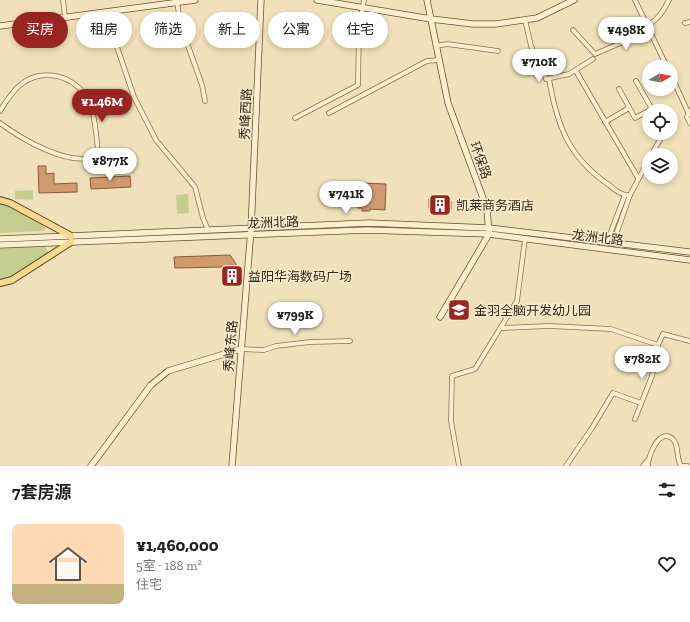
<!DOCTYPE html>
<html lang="zh">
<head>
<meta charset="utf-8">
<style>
  :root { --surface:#fff; --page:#f6f6f6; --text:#202124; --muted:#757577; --line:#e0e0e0; --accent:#992421 }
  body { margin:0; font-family:"Zilla Slab","Noto Sans SC",serif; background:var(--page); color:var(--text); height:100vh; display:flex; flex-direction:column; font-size:15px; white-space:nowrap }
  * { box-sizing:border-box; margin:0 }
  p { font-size:13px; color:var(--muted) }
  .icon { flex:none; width:22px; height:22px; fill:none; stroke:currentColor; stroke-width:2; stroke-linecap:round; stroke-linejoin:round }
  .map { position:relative; height:466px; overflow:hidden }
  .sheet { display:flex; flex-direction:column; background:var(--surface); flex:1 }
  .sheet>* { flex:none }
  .guide { position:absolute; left:12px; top:12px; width:400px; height:36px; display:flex; gap:8px }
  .needle { width:26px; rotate:80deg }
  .tools { position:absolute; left:642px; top:60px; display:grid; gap:8px }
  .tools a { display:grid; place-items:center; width:36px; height:36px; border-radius:50%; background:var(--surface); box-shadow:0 2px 6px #0003; font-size:20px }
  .price { position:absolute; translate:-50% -34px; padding:0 9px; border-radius:14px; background:#fff; color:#222; font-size:13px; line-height:26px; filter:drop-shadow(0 1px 2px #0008) }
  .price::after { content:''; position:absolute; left:50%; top:24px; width:12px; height:9px; margin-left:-6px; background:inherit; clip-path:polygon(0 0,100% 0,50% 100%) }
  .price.selected { background:var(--accent); color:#fff }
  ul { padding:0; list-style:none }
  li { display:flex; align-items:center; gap:12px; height:100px; padding:0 12px }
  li+li { border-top:1px solid var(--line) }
  li span { display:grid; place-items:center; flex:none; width:112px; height:80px; border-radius:8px; color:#555 }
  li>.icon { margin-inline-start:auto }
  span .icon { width:48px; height:48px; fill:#fffc; stroke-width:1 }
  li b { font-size:17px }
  h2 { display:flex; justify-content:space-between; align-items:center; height:48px; padding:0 12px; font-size:17px }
  .pill { padding:0 14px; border-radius:18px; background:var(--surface); box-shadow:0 2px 6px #0003; font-size:14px; line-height:36px }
  .pill.selected { background:var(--accent); color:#fff }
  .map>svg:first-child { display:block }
</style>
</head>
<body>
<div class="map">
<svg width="690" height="466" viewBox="0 0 690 466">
  <rect width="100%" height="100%" fill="#f0e1ba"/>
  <g fill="#c4ce8e">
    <polygon points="33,190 33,200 15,199 15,191"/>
    <polygon points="188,194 189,213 177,214 176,195"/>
    <polygon points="0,202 11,206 44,225 45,228 44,231 0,233"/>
    <polygon points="43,246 47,249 48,253 11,279 0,281 0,248"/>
  </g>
  <g fill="#d09a6e" stroke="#875a39">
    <polygon points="38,166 46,166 46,174 54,173 54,184 77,183 77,192 39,193"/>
    <polygon points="130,176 131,187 91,189 90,178"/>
    <polygon points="359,183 386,184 385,210 370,209 370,211 362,211 362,208 358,208"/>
    <polygon points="429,199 451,201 451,209 429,208"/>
    <polygon points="230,255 236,264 237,284 227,285 227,268 223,267 175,268 174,257"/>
  </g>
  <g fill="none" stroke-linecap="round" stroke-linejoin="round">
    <g stroke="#877154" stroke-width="5.5">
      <g id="street">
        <polyline points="63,0 65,17"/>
        <polyline points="635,0 667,67"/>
        <polyline points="177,2 181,26 202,85 205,101"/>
        <polyline points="113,11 117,47 134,97 156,140 195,187 203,218 208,230"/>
        <polyline points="525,20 531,46 546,79 569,74 593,59"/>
        <polyline points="685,23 690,22"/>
        <path d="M573 30 595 54 623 42 625 43 634 39 633 33C653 23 659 20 669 0"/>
        <polyline points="436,46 447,44 498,51"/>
        <polyline points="576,71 638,178"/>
        <polyline points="671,75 688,112"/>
        <path d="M549 79C557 125 568 157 609 185 615 190 622 196 630 195"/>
        <polyline points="636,81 653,111"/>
        <polyline points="619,89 635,118 652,109"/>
        <path d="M0 111C5 103 11 93 19 86 41 66 77 75 89 102 96 117 96 136 98 151L96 156C70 168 20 138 0 123"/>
        <polyline points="690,111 687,117 690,123"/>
        <polyline points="329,113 427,61 439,60"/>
        <polyline points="295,118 358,85 359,29 364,0"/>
        <polyline points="605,122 629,108"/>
        <polyline points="651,155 664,133"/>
        <polyline points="607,242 625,195"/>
        <polyline points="613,243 630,195 649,159"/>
        <polyline points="501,328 549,326 611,329 658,345 663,334 690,341"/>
        <polyline points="241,349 264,350 276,346 310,342 350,341"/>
        <polyline points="635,419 652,376 658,345"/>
        <polyline points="459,466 451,421 452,376 475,369 517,301 525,239"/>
        <polyline points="566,466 592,428 613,393 641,403"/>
        <polyline points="643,466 648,460"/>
        <path d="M648 466C648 458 656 435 667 436 681 439 675 458 681 466"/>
        <polyline points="681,466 688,466"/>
      </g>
    </g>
    <g stroke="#685137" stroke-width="7">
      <g id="secondary">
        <polyline points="317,0 431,19 473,24 496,24 537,18 574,0"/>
        <polyline points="427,0 448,103 487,209 489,234 440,317"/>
        <polyline points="0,26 195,0"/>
        <polyline points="0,239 369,223 489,228 690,252"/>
        <polyline points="0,245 367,230 489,234 690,260"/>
        <polyline points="91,466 151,385 168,371 241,349"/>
        <polyline points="232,466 251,229 261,0"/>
      </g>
    </g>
    <g stroke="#543e29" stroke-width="8">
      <g id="primary">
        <polyline points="0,200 10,203 71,236"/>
        <polyline points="0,283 12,280 71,242"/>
      </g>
    </g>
    <use href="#street" stroke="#faeecd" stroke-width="4"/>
    <use href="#secondary" stroke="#faeecd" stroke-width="5.5"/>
    <use href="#primary" stroke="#f7d98e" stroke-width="6"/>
  </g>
  <defs>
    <g id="building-square" transform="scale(1.15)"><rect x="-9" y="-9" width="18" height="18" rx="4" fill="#992421" stroke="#f7ebca"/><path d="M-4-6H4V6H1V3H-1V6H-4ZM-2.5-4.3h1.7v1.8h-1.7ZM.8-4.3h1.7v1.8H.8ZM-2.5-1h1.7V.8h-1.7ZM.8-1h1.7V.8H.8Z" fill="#fff"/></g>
    <g id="school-square" transform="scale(1.15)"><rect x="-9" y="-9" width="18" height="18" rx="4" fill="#992421" stroke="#f7ebca"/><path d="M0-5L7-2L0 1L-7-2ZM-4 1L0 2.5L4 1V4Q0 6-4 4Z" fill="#fff"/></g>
  </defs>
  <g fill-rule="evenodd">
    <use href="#building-square" x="440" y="205"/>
    <use href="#building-square" x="232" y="276"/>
    <use href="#school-square" x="459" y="310"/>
  </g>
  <g text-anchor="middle" stroke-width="3" stroke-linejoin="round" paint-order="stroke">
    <g font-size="13" fill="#35281a" stroke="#f7ebca">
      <text transform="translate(245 114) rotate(-87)" y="5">秀峰西路</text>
      <text transform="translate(481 160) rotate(70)" y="5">环保路</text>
      <text transform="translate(273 222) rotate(-2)" y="5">龙洲北路</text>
      <text transform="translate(598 237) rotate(7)" y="5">龙洲北路</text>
      <text transform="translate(230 346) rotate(-85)" y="5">秀峰东路</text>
    </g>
    <g font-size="13" fill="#35281a" stroke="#f7ebca" text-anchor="start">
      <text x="456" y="210">凯莱商务酒店</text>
      <text x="248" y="281">益阳华海数码广场</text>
      <text x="474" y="315">金羽全脑开发幼儿园</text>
    </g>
  </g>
</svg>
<div class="tools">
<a><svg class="needle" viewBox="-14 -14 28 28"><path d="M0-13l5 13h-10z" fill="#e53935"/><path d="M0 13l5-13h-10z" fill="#757577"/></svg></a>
<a><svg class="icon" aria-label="locate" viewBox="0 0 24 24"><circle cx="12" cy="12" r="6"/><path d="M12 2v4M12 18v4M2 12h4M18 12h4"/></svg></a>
<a><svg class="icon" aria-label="layers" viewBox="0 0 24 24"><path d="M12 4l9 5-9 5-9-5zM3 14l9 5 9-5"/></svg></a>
</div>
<b class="price" style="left:626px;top:51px">¥498K</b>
<b class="price" style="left:539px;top:83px">¥710K</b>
<b class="price selected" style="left:102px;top:123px">¥1.46M</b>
<b class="price" style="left:110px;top:182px">¥877K</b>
<b class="price" style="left:346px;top:215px">¥741K</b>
<b class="price" style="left:295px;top:336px">¥799K</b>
<b class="price" style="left:642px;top:380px">¥782K</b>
<div class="guide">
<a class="pill selected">买房</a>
<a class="pill">租房</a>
<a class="pill">筛选</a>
<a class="pill">新上</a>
<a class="pill">公寓</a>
<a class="pill">住宅</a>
</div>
</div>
<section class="sheet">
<h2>7套房源<svg class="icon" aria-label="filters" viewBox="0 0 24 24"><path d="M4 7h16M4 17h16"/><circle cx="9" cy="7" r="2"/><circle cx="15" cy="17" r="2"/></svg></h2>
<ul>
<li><span style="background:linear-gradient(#ffd9b3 75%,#c2b280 0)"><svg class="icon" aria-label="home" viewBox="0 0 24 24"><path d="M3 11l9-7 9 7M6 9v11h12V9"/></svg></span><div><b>¥1,460,000</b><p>5室 · 188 m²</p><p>住宅</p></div><svg class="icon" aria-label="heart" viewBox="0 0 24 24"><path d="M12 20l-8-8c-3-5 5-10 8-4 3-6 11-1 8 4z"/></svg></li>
</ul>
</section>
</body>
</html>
